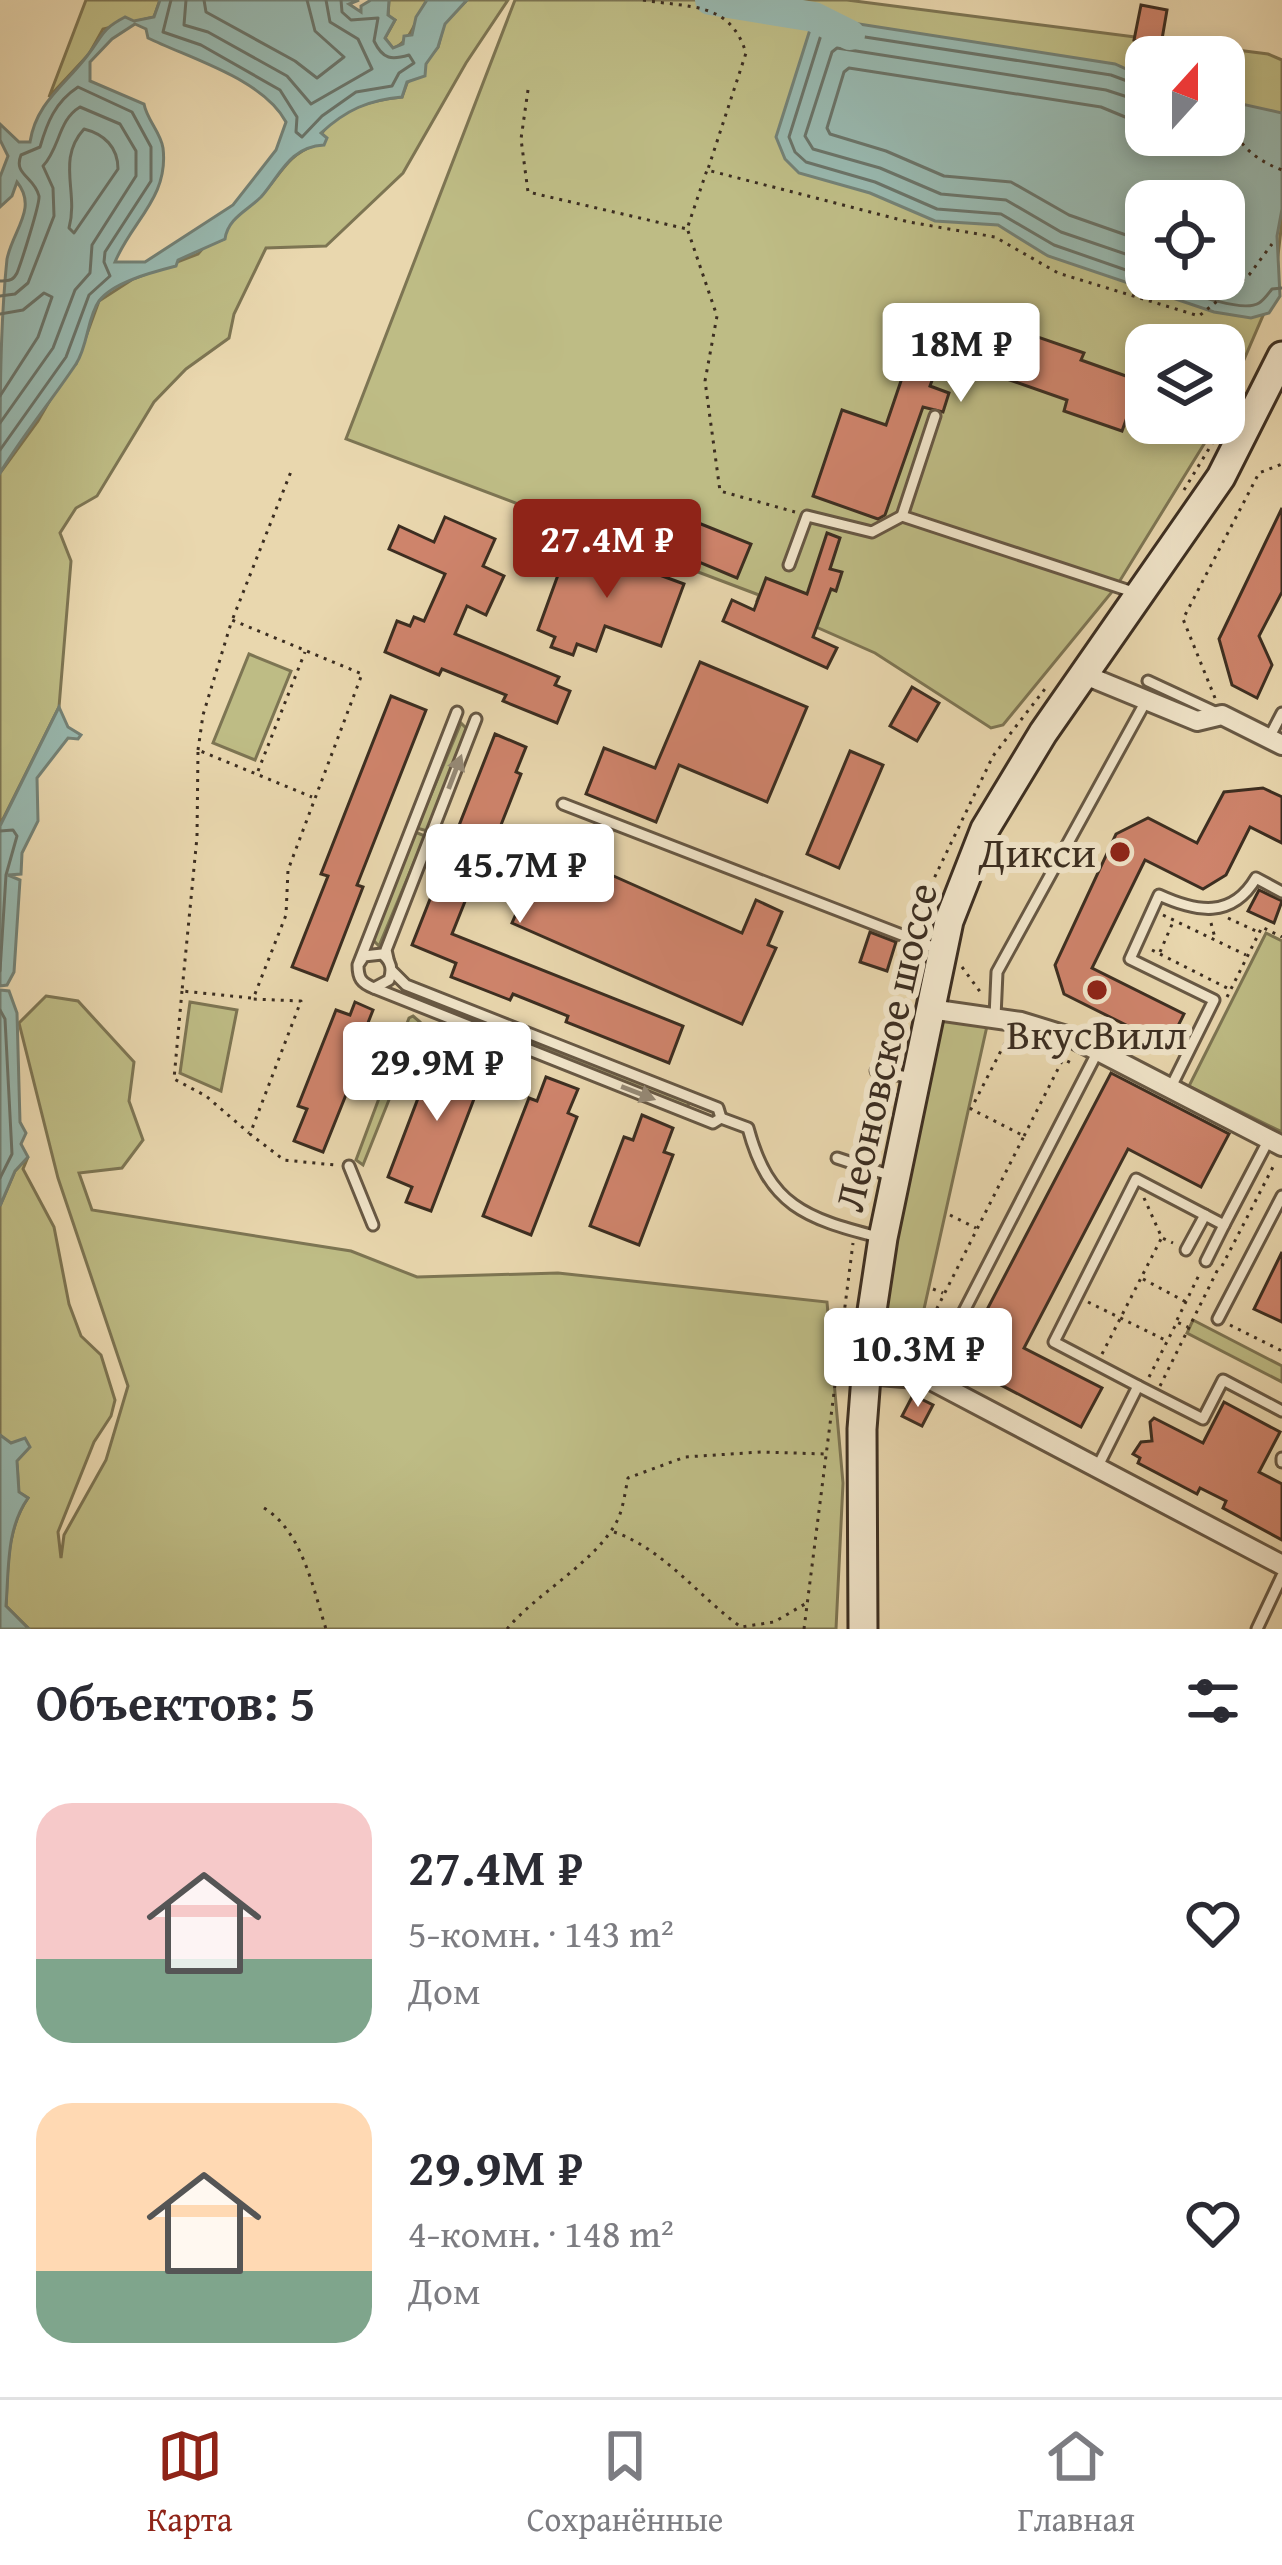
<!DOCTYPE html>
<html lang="ru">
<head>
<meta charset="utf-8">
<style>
  :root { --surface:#fff; --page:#f2f2f3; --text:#2b2b33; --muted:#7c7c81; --line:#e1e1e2; --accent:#8f2418 }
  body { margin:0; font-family:"Gentium Book Plus",serif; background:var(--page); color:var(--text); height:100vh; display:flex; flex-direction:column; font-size:45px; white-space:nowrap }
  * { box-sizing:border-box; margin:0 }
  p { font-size:39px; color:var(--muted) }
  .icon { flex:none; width:66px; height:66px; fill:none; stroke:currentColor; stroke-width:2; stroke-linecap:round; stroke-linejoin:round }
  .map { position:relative; height:1629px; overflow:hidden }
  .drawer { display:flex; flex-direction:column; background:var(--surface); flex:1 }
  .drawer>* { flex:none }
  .needle { width:78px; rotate:21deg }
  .controls { position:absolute; left:1125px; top:36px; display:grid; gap:24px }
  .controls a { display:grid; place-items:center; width:120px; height:120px; border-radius:24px; background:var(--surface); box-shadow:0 6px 18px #0003; font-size:60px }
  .price { position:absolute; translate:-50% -102px; padding:0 27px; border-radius:12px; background:#fff; color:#222; font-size:39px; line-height:78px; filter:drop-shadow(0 3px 6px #0008) }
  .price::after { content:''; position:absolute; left:50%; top:72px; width:36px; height:27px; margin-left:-18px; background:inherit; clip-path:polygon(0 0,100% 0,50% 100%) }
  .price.current { background:var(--accent); color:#fff }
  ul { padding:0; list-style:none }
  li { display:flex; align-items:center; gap:36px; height:300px; padding:0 36px }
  li span { display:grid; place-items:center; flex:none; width:336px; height:240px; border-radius:36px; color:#555 }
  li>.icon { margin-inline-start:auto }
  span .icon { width:144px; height:144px; fill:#fffc; stroke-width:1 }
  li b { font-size:51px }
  h2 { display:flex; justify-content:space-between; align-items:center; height:144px; padding:0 36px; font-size:51px }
  .tabs { display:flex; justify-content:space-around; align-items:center; height:168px; border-top:3px solid var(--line); background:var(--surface); font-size:33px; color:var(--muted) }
  .tabs a { display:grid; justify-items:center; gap:6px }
  .tabs .current { color:var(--accent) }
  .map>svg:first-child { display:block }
</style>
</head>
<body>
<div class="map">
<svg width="1282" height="1629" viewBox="0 0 1282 1629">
  <rect width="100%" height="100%" fill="#e9d7ae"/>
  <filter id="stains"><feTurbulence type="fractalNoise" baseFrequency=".00167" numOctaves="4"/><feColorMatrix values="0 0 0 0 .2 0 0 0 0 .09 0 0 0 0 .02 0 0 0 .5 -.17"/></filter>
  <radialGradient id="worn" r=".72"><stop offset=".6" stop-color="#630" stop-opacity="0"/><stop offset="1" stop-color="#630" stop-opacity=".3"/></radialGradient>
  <g fill="#bebc85" stroke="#7d7553" stroke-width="3" fill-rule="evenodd">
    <polygon points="86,0 160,0 154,17 103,29 89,54 49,97"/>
    <path d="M389 0H427C415 19 414 38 393 49L385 38 395 20 388 16Z"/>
    <path d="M467 0H508L466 63 403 173 326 246 266 248 234 314 229 338 186 369 154 402 97 496 76 508 60 533 71 561 59 707 0 825V473L38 421 65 374 76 364 99 301 133 279 198 254 204 247 224 239C228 216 246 211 261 196 280 176 287 154 316 145 328 111 370 100 402 97L407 83 438 47 444 24Z"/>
    <path d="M515 0H847L1268 54 1282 60V221L1274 290 1224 406V345H1146V423H1217L1116 587 1003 725 991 728 875 653 757 601 759 595 346 439ZM1146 57H1224V135H1146ZM1146 201H1224V279H1146Z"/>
    <polygon points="249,654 291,671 255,760 213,743"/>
    <polygon points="461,723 467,729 427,831 417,828"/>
    <polygon points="415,832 425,836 379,946 373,940"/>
    <polygon points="1266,933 1282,941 1282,1132 1189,1086"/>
    <polygon points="410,990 689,1100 688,1107 406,998"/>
    <path d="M46 996 78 1001 134 1062 129 1101 143 1140 122 1168 79 1173 92 1210 351 1251 417 1277 558 1273 827 1302 843 1483 836 1629H29L6 1606C8 1569 6 1530 28 1498L18 1492C18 1469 19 1450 0 1435V1206L15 1171 28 1157 23 1169 54 1227 69 1304 81 1336 101 1355 115 1400 111 1416 94 1442 58 1532 61 1558 64 1535 106 1460 128 1386 58 1178 19 1023Z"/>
    <polygon points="190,1002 237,1010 221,1091 180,1073"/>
    <polygon points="413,1016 420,1022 363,1165 356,1160 409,1018"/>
    <polygon points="942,1018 987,1026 914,1354 874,1362 879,1298"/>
    <polygon points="1193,1320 1282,1366 1282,1382 1187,1333"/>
  </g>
  <g fill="#98b8af" stroke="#738176" stroke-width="3" fill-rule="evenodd">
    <path d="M160 0H359L349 4 361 12V6L371 0H389L388 15 395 20 385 38 393 48 403 44 404 36 412 35 416 17 427 0H467L445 24 438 47 426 64 425 76 407 82 402 97C368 100 346 110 321 133L327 138 324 145C289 147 281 174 261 197 247 211 228 218 225 239L178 260 176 266C153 272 113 282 99 301 87 318 88 346 76 364 52 400 23 435 0 473 0 402 0 327 7 259 13 230 38 208 17 182L12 196 0 207V177L8 156 0 140V124L19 142H30C36 103 64 86 87 56 103 36 100 30 125 17L134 21 154 17ZM135 24 146 29 148 38C191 59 263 79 286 122L276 150 233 205 145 262H115C132 221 169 197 163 148 161 133 147 120 144 104L90 81V62L112 39Z"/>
    <path d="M814 17 1115 64 1146 78V135H1224V100L1282 113V209L1277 236 1280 296 1269 313 1251 318 1214 312 1048 256 998 225 935 221 870 193 799 173 785 159 776 137ZM1224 201V279H1146V201Z"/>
    <polygon points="59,707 68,727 81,735 78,739 68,738 37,778 38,821 22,853 21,874 8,875 20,880 14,972 7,985 0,986 0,826"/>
    <polygon points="0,990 9,991 17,1013 20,1122 26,1133 21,1144 28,1157 15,1171 0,1206"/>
    <path d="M0 1435 11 1443 25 1438 30 1447 17 1461 19 1492 28 1498C6 1529 9 1569 6 1606L29 1629H0Z"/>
  </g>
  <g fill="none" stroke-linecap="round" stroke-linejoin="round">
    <g stroke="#6a7368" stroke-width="3">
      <path d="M171 0 163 32 201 45 280 90 297 117 296 132 302 137 322 116 356 92 392 86 399 73 414 63 409 55C392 60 383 60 374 41L378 18 351 20 342 12 341 0"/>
      <polyline points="186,0 184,25 208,32 287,76 311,104 372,69 358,39 330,22 326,0"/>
      <polyline points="204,0 206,12 295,61 317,78 344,57 315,31 307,0"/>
      <polyline points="1146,88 1111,75 826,31 821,35 789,137 795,152 806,162 875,182 937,209 1001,214 1054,245 1146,277"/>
      <polyline points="1146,103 1106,90 837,48 832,52 805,136 813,149 880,168 941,194 1006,200 1061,232 1146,261"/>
      <polyline points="1146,121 1130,119 1101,107 849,68 844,72 827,128 830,134 886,151 944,176 1011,182 1069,215 1146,242"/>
      <path d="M84 129C104 134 118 147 118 169L74 233 69 228C79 192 56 160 84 129Z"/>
      <path d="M1153 279C1174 286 1240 315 1259 303 1264 300 1268 294 1272 289L1282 288"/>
      <path d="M0 281C9 280 12 282 17 273 21 263 40 204 39 196 34 176 13 175 21 155L40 147C47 123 55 102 78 87L132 112 151 147V181L105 252 104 262 110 276 89 295 66 357 0 450"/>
      <path d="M0 296 15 294 28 283 54 216 53 188 43 166C60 148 58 120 80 107L120 124 136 151V176L92 245 90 273 75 290 53 348 0 423"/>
      <polyline points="0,314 23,310 44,293 52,297 38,337 0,396"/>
      <polyline points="0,831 13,830 17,836 6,875 0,971"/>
      <polyline points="0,1010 5,1019 12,1154 0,1178"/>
    </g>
    <polyline stroke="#98b8af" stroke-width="30" points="710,0 814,17 850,35"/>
  </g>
  <g fill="#cf846c" stroke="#3c2e21" stroke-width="3">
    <polygon points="1141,5 1167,10 1161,45 1134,40"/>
    <polygon points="971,314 1084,353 1081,360 1140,381 1122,431 1064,411 1067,400 941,356 930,386 949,393 943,412 923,407 885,515 878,519 813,496 842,410 886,425 919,328 961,342"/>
    <polygon points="1282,508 1282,592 1259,636 1272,665 1257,698 1232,685 1219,639"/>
    <polygon points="445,517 495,539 483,566 504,576 486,615 467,606 455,634 559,677 555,685 570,691 557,723 503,701 506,695 442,669 439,675 385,652 397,621 410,626 414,617 424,621 445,574 389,549 399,526 434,542"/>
    <polygon points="696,522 751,544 737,578 682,555"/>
    <polygon points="827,533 840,538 830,569 842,572 836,591 831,589 813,637 837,648 827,668 723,621 732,600 754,610 766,578 807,594"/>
    <polygon points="570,542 684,584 661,646 605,626 596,651 577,644 573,655 551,647 555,637 538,630"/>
    <polygon points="700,662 807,707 767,802 679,765 656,822 586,794 604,748 655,768"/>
    <polygon points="912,687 939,703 917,741 890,726"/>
    <polygon points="391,696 426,710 357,885 363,887 327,980 292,967 328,876 321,874"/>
    <polygon points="495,734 526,747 516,772 521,774 475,891 470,889 452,934 683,1026 669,1063 566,1022 568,1016 513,994 510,1000 451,977 456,963 412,945"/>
    <polygon points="850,751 883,765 839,868 807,854"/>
    <polygon points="1263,788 1282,797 1282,843 1250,827 1226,875 1203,889 1145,860 1092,968 1184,1014 1168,1046 1064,994 1055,965 1116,834 1148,818 1197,843 1224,792"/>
    <polygon points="546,846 742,933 756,900 782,912 768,945 776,948 742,1024 512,923"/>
    <polygon points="1259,890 1282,901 1274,923 1248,911"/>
    <polygon points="870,932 896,942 887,971 860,962"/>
    <polygon points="355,1002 373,1010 364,1033 370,1035 323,1152 294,1141 307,1109 298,1106 336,1010 350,1015"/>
    <polygon points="451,1038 482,1050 473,1074 482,1078 431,1211 406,1202 412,1187 388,1177 433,1059 442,1062"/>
    <polygon points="1111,1073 1229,1134 1201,1187 1128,1149 1024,1348 1102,1388 1081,1427 959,1363"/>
    <polygon points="546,1077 578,1089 568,1113 577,1117 531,1235 483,1216 529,1098 537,1101"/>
    <polygon points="642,1115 673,1128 664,1152 673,1155 639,1245 590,1226 624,1137 633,1140"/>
    <polygon points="1282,1252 1282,1322 1254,1309"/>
    <polygon points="913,1395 933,1405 922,1426 902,1416"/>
    <polygon points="1224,1402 1280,1432 1259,1472 1282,1484 1282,1540 1223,1508 1226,1501 1200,1488 1197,1494 1138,1463 1140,1458 1133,1454 1141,1442 1152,1441 1150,1422 1154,1418 1203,1443"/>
  </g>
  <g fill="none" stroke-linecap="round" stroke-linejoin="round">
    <g stroke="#675844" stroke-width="15">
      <g id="lane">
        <polyline points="935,416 902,516 1133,592"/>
        <polyline points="789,565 807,516 872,532 902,516"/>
        <polyline points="1148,681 1217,713"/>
        <polyline points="1269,738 1282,713"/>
        <polyline points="563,804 938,949"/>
        <polyline points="388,959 386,950 476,719"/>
        <path d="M358 965 364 956 382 954C391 961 393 969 389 980L374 988C361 983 358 978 358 965L457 712"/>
        <polyline points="374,988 713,1123 721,1118 718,1108 406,985 392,971"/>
        <polyline points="995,1017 997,972 1146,701"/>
        <polyline points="876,1071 912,1078"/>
        <path d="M1171 1087 1214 1000 1130 959 1159 895C1196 912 1232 919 1256 878L1282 892"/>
        <path d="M721 1118 748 1128C769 1206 805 1218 878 1237"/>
        <polyline points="837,1158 895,1177"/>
        <polyline points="349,1166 373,1225"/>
        <polyline points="1186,1250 1205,1215"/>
        <polyline points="1206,1261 1224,1225"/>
        <polyline points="1218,1319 1282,1196"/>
        <polyline points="929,1379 1099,1049"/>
        <polyline points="1138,1386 1203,1419 1223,1380 1282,1411"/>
        <polyline points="1282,1458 1282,1462"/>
        <polyline points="1097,1468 1138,1386 1054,1342 1136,1179 1224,1225 1269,1139"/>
        <polyline points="1257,1629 1282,1576"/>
      </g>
    </g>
    <g stroke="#675844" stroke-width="24">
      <g id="street">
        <polyline points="1085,675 1197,721 1222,715 1282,745"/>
        <polyline points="930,1009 1021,1022 1073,1038 1282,1146"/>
        <polyline points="866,1374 929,1379 1282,1565"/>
      </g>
    </g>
    <g stroke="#3c2e21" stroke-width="33">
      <polyline id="secondary" points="863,1629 862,1429 870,1324 883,1238 949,921 985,829 1043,733 1221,477 1282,356"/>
    </g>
    <g stroke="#3c2e21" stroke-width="3" stroke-dasharray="3 6" stroke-linecap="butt">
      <path d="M643 0C689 8 730 1 746 53L708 169"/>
      <polyline points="528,90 521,139 528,192 687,229 707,170 909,222 995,237 1058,273 1199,316 1249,275 1272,244"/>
      <path d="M1229 101C1228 137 1250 158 1282 170"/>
      <polyline points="688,231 717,316 705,381 720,491 795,512"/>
      <polyline points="1184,490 1213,442"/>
      <polyline points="233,618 292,469"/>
      <polyline points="1215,698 1183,619 1259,473 1282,464"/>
      <polyline points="198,750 203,715 232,620 362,674 288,870 286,915 253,999 301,1001 250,1134 284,1160 335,1165"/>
      <polyline points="258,771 305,652"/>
      <polyline points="1163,915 1246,955"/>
      <polyline points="1228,918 1258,932"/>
      <polyline points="1211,923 1215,938"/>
      <polyline points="921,929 928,891 993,756 1048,685"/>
      <polyline points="1152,950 1229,989"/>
      <polyline points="1160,952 1173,922"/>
      <polyline points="962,967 981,993"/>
      <polyline points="182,991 174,1079 206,1096 249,1133"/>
      <polyline points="1227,997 1262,927 1282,937"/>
      <polyline points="251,998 182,991 197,837 198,750 312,797"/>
      <polyline points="1035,1045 1075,1065"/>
      <polyline points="889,1063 916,956"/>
      <polyline points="1024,1136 1062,1061"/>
      <polyline points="871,1158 885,1084"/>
      <polyline points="1144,1198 1162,1238 1173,1243"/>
      <polyline points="950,1215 976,1228"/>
      <polyline points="858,1216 866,1179"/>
      <polyline points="1222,1266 1275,1163"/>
      <polyline points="1143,1279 1186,1302"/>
      <polyline points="933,1289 943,1293"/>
      <polyline points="1088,1302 1167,1341"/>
      <polyline points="1177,1320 1199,1275"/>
      <polyline points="1230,1325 1282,1351"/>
      <polyline points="932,1351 919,1344 1024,1136 971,1109 1008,1037"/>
      <polyline points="1102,1354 1161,1239"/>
      <polyline points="1149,1377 1177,1322 1188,1327"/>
      <polyline points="1160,1386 1219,1267"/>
      <path d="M264 1508C302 1531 313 1588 326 1629"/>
      <path d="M614 1532C664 1549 699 1597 741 1627L774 1622 805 1604"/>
      <path d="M507 1629C538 1592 593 1564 616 1523 623 1511 625 1492 628 1478L685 1457 761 1452 825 1454"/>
      <polyline points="804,1629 853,1243"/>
    </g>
    <use href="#lane" stroke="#f1e5ca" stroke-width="9"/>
    <use href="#street" stroke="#f1e5ca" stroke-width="18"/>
    <use href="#secondary" stroke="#f1e5ca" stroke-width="27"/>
  </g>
  <defs><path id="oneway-solid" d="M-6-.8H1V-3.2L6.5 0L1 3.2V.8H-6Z" transform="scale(3)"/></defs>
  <g fill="#968a76">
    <use href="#oneway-solid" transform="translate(455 772) rotate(-69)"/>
    <use href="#oneway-solid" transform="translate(638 1093) rotate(21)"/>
  </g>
  <g fill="#8f2418" stroke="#f1e5ca" stroke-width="4.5">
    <circle cx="1120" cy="852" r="12"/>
    <circle cx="1097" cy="990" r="12"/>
  </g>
  <g text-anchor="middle" stroke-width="12" stroke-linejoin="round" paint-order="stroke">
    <g font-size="42" fill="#3c2e21" stroke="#f1e5ca" text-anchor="end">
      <text x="1096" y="867">Дикси</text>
      <text x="1097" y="1049" text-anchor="middle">ВкусВилл</text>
    </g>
    <g font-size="42" fill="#3c2e21" stroke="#f1e5ca">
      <text transform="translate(885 1047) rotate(-77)" y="15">Леоновское шоссе</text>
    </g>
  </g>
  <rect width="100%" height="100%" filter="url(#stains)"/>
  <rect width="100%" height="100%" fill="url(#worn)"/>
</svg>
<div class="controls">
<a><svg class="needle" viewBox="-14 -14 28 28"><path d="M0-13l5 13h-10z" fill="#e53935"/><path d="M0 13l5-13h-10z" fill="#7c7c81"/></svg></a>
<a><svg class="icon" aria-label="locate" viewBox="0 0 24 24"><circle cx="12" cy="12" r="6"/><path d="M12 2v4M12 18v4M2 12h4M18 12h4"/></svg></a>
<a><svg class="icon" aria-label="layers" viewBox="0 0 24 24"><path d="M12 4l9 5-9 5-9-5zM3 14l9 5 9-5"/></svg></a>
</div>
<b class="price" style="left:961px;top:405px">18M ₽</b>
<b class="price current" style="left:607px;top:601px">27.4M ₽</b>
<b class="price" style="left:520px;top:926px">45.7M ₽</b>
<b class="price" style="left:437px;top:1124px">29.9M ₽</b>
<b class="price" style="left:918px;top:1410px">10.3M ₽</b>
</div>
<section class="drawer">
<h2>Объектов: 5<svg class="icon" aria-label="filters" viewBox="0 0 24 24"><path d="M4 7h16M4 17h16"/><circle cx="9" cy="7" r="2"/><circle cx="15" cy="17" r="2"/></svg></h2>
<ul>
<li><span style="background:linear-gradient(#f6c9c9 65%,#7fa58c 0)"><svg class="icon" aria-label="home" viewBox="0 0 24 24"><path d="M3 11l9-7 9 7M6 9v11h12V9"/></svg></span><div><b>27.4M ₽</b><p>5-комн. · 143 m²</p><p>Дом</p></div><svg class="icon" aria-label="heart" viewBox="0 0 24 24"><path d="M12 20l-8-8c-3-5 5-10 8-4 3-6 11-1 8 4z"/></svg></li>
<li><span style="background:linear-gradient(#ffd9b3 70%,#7fa58c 0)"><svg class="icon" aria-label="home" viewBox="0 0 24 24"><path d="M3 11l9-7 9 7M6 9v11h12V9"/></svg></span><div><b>29.9M ₽</b><p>4-комн. · 148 m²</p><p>Дом</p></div><svg class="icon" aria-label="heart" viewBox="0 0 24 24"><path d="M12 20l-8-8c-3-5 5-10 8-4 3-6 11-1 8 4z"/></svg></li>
</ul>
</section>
<nav class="tabs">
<a class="current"><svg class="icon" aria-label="map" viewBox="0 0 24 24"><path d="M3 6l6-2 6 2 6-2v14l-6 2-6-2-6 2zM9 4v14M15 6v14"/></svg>Карта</a>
<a><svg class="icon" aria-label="saved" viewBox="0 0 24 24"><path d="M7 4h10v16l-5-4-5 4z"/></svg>Сохранённые</a>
<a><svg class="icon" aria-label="home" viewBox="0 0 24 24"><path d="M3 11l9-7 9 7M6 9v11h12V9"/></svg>Главная</a>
</nav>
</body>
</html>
